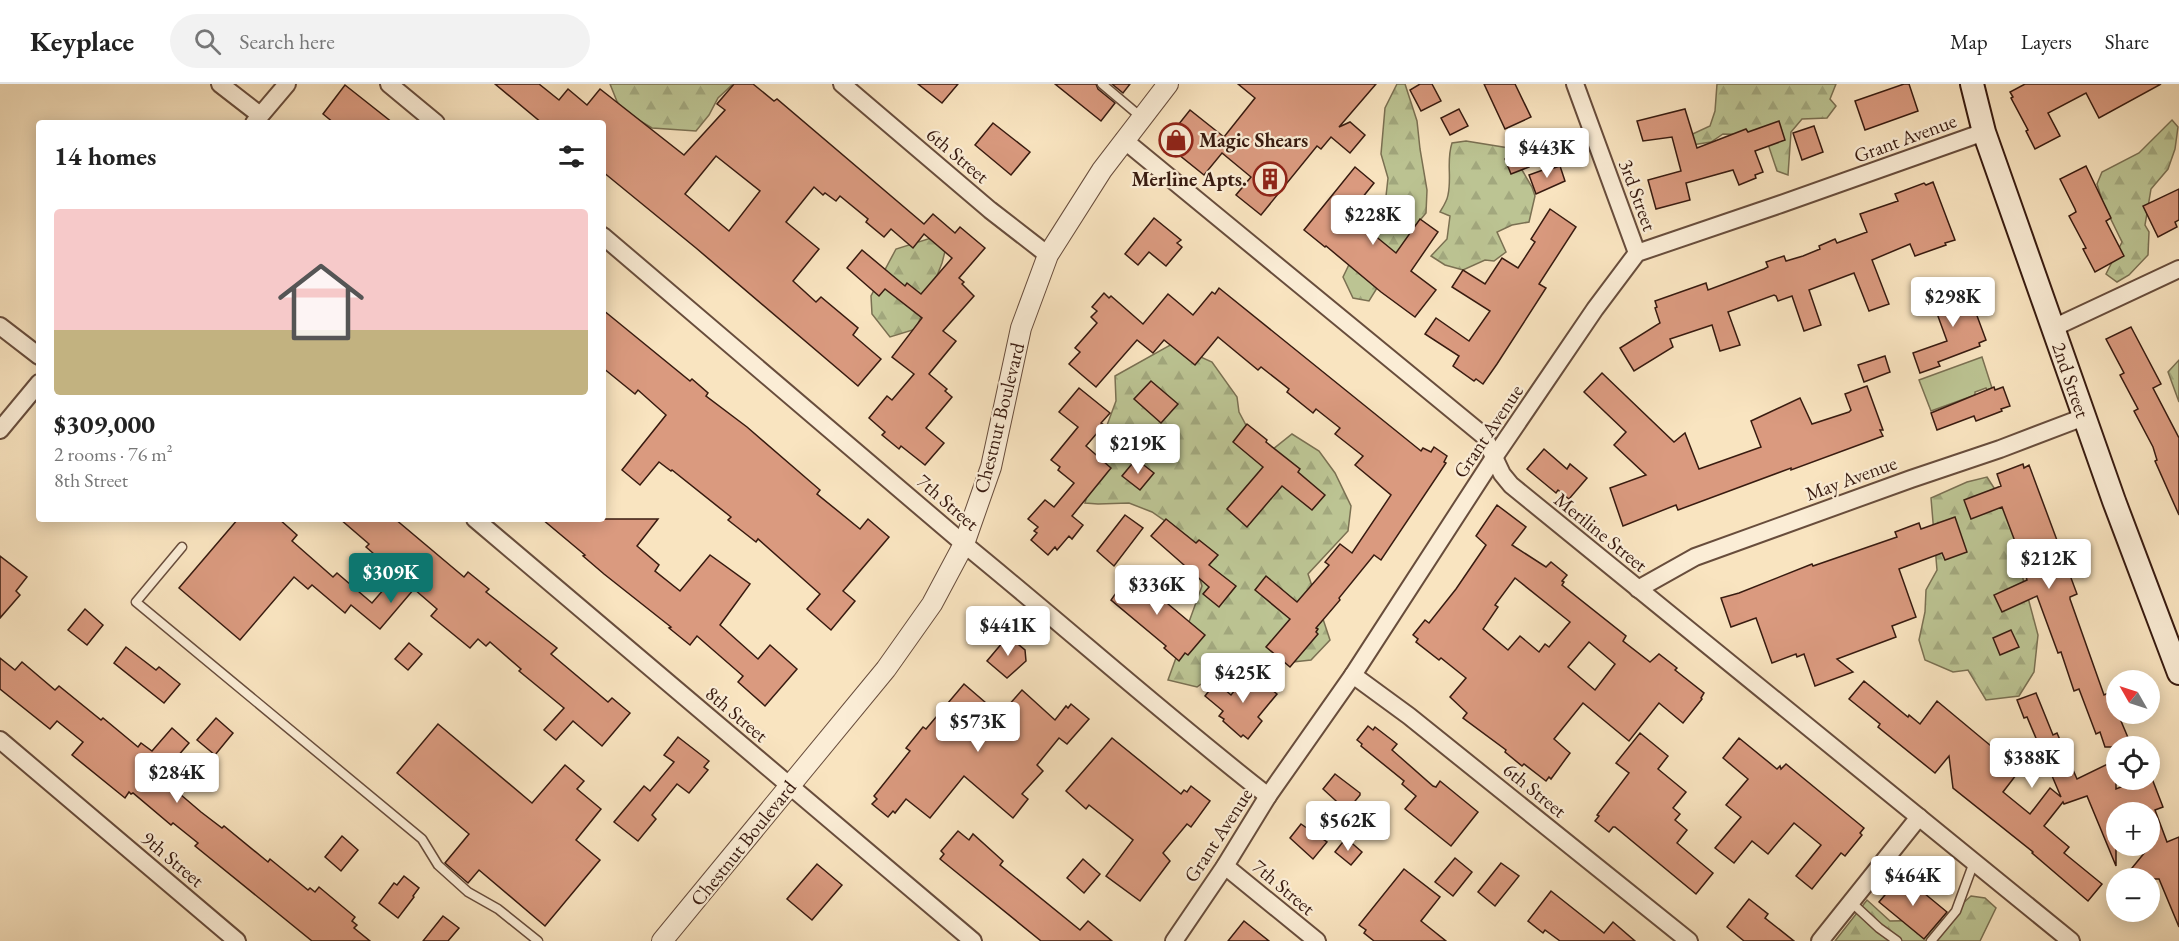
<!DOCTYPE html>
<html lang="en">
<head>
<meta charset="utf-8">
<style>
  :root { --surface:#fff; --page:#f2f2f2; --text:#222; --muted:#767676; --line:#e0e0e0; --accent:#0f766e }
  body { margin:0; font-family:"EB Garamond",serif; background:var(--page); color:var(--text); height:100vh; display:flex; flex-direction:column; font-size:22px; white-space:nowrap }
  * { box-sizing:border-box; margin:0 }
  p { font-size:20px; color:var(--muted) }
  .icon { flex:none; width:33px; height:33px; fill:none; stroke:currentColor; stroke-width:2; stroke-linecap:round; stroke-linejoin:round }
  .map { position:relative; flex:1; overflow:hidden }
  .sheet { position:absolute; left:36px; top:36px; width:570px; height:402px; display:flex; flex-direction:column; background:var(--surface); border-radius:6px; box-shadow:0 3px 15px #0003 }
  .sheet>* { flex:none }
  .needle { width:39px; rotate:309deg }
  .tools { position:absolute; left:2106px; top:586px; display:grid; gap:12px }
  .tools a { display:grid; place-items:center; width:54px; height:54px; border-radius:50%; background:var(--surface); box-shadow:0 3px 15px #0003; font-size:30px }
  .price { position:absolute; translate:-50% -51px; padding:0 14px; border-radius:6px; background:#fff; color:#222; font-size:20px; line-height:39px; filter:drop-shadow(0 2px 3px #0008) }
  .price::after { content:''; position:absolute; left:50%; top:36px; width:18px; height:14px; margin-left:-9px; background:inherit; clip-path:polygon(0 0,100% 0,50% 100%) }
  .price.current { background:var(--accent); color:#fff }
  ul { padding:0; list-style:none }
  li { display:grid; align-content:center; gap:12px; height:318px; padding:0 18px }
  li+li { border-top:2px solid var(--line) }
  li span { display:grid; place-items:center; height:186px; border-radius:6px; color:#555 }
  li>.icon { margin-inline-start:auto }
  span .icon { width:108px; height:108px; fill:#fffc; stroke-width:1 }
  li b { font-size:26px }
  h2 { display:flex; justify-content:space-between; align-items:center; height:72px; padding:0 18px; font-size:26px }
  header { display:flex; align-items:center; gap:36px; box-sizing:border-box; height:84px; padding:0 30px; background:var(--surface); border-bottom:2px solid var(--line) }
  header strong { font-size:28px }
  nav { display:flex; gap:33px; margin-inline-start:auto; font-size:21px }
  .search { width:420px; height:54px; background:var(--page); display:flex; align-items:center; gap:15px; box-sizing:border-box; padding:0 21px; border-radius:33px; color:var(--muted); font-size:22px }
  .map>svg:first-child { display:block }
</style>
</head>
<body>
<header>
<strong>Keyplace</strong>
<div class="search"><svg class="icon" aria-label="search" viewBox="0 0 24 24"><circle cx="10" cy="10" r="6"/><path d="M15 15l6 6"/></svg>Search here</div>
<nav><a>Map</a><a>Layers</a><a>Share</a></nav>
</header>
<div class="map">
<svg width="2179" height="857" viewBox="0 0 2179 857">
  <defs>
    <pattern id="forest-firs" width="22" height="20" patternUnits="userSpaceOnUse" patternTransform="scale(1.5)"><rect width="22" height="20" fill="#bcc493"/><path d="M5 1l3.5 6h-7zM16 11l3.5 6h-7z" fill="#a2a87e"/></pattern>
  </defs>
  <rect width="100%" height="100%" fill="#f9e4c0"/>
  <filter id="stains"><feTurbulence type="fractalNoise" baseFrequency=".00333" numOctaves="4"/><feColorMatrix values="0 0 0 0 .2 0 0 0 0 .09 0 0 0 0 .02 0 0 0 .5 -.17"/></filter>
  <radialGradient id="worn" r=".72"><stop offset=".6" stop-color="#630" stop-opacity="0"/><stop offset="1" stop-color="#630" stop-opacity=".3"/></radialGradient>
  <polygon fill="#bcc493" stroke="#7a7052" stroke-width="1.5" points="1982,273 1992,304 1987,306 1986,304 1975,308 1975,311 1931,327 1919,296"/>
  <g fill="url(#forest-firs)" stroke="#7a7052" stroke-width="1.5">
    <polygon points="610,0 733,0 718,14 709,31 696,47 652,44 620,25"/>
    <polygon points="1397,0 1405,0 1417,37 1420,65 1427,106 1426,129 1416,141 1369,217 1353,214 1343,193 1373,131 1386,112 1388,94 1381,70 1385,24"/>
    <polygon points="1717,0 1836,0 1830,15 1836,22 1827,34 1802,35 1791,48 1788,91 1777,87 1769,63 1759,51 1723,50 1711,58 1692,61 1684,54 1710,42 1715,27"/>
    <polygon points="2172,36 2178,43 2175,65 2168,85 2151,105 2145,141 2149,148 2148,171 2129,191 2117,198 2106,190 2122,158 2103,119 2097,100 2102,88 2139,69"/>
    <path d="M1466 57 1509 64 1532 103 1535 112 1529 138 1512 141 1497 148 1506 168 1494 177 1485 176 1463 186 1445 181 1431 172 1447 155 1450 132 1440 128C1443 123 1447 117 1448 111 1452 93 1446 77 1452 59Z"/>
    <polygon points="950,148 942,179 916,245 890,253 872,230 871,212 896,165"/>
    <polygon points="1172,260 1212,278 1237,313 1239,328 1263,373 1292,350 1319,367 1335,389 1351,422 1348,447 1308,490 1330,556 1311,576 1221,586 1197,603 1168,596 1202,502 1188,453 1152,428 1129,419 1098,420 1085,419 1103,352 1116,317 1115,292"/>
    <polygon points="2179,276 2179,318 2168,288"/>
    <polygon points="1987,393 2005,421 2019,457 2023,495 2038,551 2034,588 2019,612 1986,616 1968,586 1953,588 1925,576 1919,556 1925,528 1926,506 1937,486 1931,414 1967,398"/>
    <polygon points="1971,812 1985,814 1996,824 1980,857 1835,857 1867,816 1890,837 1944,836"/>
  </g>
  <g fill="#da9a7f" stroke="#381b10" stroke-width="1.5" fill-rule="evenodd">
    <path d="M495 0H539L559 16 568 5 587 21 600 5 684 71 725 26 717 20 734 0H753L774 17 777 15 924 140 933 130 955 149 960 143 985 164 959 194 964 198 962 200 974 212 943 247 956 257 929 290 947 305 945 307 952 313 926 344 944 359 925 381 901 362 899 365 882 351 885 348 869 334 887 312 892 316 914 290 892 273 922 234 885 205 879 212 847 184 862 166 905 202 907 199 921 210 952 174 924 150 913 164 891 145 884 153 866 138 868 135 840 112 836 117 825 109 823 111 814 103 786 138 819 165 793 197 816 218 821 213 858 244 853 251 881 275 858 302 696 164 603 88V39H542ZM716 72 760 107 729 147 685 110Z"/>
    <polygon points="918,0 958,0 942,19"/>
    <polygon points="1055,0 1096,0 1098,5 1115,19 1101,37"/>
    <polygon points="1112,0 1130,0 1123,9"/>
    <polygon points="1238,0 1376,0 1339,43 1350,38 1365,51 1350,69 1331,53 1321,65 1317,62 1261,131 1236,111 1251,93 1222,69 1204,91 1168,62 1167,55 1190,26 1224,53 1255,14"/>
    <polygon points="1420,0 1432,0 1441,17 1421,27 1410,6"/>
    <polygon points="1484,0 1515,0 1531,33 1505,45"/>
    <polygon points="1904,0 1909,0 1918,27 1865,46 1855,17"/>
    <polygon points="2025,0 2161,0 2099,34 2086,9 2048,29 2060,52 2035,65 2026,47 2028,46 2011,14 2013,13 2010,8"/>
    <polygon points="345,1 393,39 334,39 323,30"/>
    <polygon points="1459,25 1468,42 1450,51 1441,34"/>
    <polygon points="1685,25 1697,64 1746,45 1748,48 1779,37 1785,56 1755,67 1763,88 1755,91 1756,94 1739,101 1733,86 1686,99 1690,116 1656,125 1648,96 1681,87 1672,53 1643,57 1637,37"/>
    <polygon points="993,39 1030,68 1011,91 975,61"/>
    <polygon points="1814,42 1823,68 1802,76 1793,49"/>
    <polygon points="1524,68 1529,83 1511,90 1505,75"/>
    <polygon points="1554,82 1554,84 1560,82 1565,97 1536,110 1529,91"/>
    <polygon points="2086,82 2111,134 2106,137 2124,172 2095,188 2083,165 2086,164 2069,132 2076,128 2075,125 2060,95"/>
    <polygon points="1355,83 1374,99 1354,124 1356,126 1351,132 1396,169 1420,135 1438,148 1411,187 1436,206 1415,233 1381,208 1326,162 1325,163 1304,146"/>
    <polygon points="1933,98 1955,156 1945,159 1946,161 1915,172 1910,160 1872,176 1889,220 1869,227 1854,189 1809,206 1821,241 1804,247 1792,212 1778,217 1776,212 1774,211 1728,228 1740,261 1720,267 1712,241 1670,255 1673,263 1634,287 1620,264 1660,239 1655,224 1657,223 1655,217 1706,199 1708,206 1764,185 1768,183 1766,178 1784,172 1786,177 1803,172 1820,165 1819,162 1835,155 1837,159 1867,148 1860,130 1898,117 1895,110 1924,99 1926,101"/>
    <polygon points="2179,105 2179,136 2175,138 2177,143 2158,153 2143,122"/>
    <polygon points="1550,125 1576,143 1539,200 1546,204 1497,280 1483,300 1476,295 1474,297 1453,282 1459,272 1425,250 1436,234 1469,257 1490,227 1452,203 1463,186 1485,200 1502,174 1518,184 1535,158 1531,155"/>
    <polygon points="1154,134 1181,156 1177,159 1182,163 1166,182 1149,168 1138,181 1125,170"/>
    <polygon points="1959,201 1960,205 1966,202 1986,256 1979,259 1980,262 1938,278 1940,282 1920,289 1913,269 1947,257 1931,213"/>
    <polygon points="1219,204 1421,367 1423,364 1431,368 1434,363 1447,372 1444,378 1446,379 1381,476 1374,471 1339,514 1340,516 1316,544 1318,545 1316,548 1318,550 1290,583 1266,563 1290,535 1255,506 1266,492 1297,518 1329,481 1325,478 1340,460 1352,469 1391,411 1355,381 1363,372 1335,350 1340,344 1316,325 1313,329 1287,308 1289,305 1261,283 1258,286 1218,253 1195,281 1164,256 1153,269 1137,256 1096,303 1069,280 1080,268 1075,264 1097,239 1091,233 1097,227 1092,223 1104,209 1109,214 1111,212 1143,240 1168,210 1193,231 1212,208 1215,210"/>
    <polygon points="603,226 690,297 692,295 708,309 706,312 747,343 820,406 817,410 860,445 868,435 889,453 843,507 855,517 831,546 807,525 820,510 758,455 756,458 728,436 731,433 672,386 671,387 659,378 640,401 622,386 666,331 638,306 635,310 603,284"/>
    <polygon points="2131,243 2161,300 2153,304 2179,354 2179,431 2155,377 2157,376 2153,363 2134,327 2138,325 2120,291 2124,289 2106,255"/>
    <polygon points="1885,272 1890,288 1864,298 1858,281"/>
    <polygon points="1602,289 1674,358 1685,349 1699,385 1761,363 1751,337 1800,314 1812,340 1849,328 1851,326 1845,310 1867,302 1883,346 1880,346 1883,352 1791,386 1791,384 1678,426 1676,421 1623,442 1610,404 1646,391 1614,361 1626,348 1584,308"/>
    <polygon points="1151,297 1178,320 1161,339 1134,315"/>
    <polygon points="1994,303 1995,306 2003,303 2010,322 2001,325 2002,327 1976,337 1974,332 1937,346 1931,329"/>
    <polygon points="1079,304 1110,329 1101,339 1104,341 1086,362 1111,384 1072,432 1083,441 1072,455 1069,452 1057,466 1055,463 1048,471 1031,456 1037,449 1034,447 1038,443 1028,435 1045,416 1054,423 1074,399 1058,386 1060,383 1051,376 1078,343 1059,328"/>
    <polygon points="1247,340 1267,356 1266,358 1300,385 1298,388 1325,411 1312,426 1282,402 1247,443 1227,425 1263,383 1233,358"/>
    <polygon points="1544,365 1567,385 1570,380 1587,394 1569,415 1558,406 1556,409 1527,385"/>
    <polygon points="1136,375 1154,389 1140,406 1122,392"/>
    <polygon points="2023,380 2024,384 2029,381 2077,510 2070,513 2070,515 2104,611 2110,608 2116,630 2118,630 2132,663 2105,663 2100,648 2096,650 2079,605 2074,607 2061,568 2058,569 2037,512 2002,528 1994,511 2027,496 2022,476 2002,423 1971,435 1964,416 2001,402 1997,390"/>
    <path d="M1497 421 1526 443 1512 461 1546 483 1551 478 1567 491 1562 497 1564 498 1562 501 1626 552 1623 557 1650 578 1659 570 1677 584 1675 586 1704 609 1701 614 1702 615 1683 639 1659 619 1629 657 1583 619 1554 655 1570 669 1551 695 1549 693 1546 697 1524 680 1522 682 1505 668 1506 666 1463 634 1467 629 1450 613 1466 594 1441 574 1439 576 1416 558 1418 555 1413 551 1425 536 1429 539 1456 505 1486 461 1476 452ZM1515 494 1570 538 1549 563 1545 560 1539 568 1520 552 1508 566 1483 545 1498 523 1495 521ZM1589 558 1615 580 1595 606 1568 583Z"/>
    <polygon points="1125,431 1143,444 1114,482 1097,467"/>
    <polygon points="1955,433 1967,468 1945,476 1942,469 1899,485 1916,533 1892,542 1896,553 1837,575 1853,588 1815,602 1804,570 1797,573 1796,570 1772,579 1756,534 1731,543 1721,514 1739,509 1812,480 1813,482 1897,453 1895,448 1919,439 1921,445"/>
    <polygon points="238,435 279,435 297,451 292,457 333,493 337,489 372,519 397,490 366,463 369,460 340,435 395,435 464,493 468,488 489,505 486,508 557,564 551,570 608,618 612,614 630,629 602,662 573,637 556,656 544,646 564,624 519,587 521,585 490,558 486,562 478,555 470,564 431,532 437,525 414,505 380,545 351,521 345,529 312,501 308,505 294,493 240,556 179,504"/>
    <polygon points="542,435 658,435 637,462 659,481 655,487 680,507 710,471 750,500 720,541 758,575 770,561 797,585 765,622 738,598 743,592 697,552 690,561 669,544 671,543 604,490 583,472 585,471"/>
    <polygon points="1166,435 1196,459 1199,456 1218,471 1209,481 1236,502 1219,523 1203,510 1209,503 1151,452"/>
    <polygon points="0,472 27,493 16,507 20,511 0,534"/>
    <polygon points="1133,485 1146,496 1143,499 1205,551 1188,571 1185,569 1179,577 1164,564 1166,562 1111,516"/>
    <polygon points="85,525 103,541 87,561 68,546"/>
    <polygon points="2011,546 2019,563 2000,571 1993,554"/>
    <polygon points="1008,552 1025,566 1026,577 1007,594 987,577"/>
    <polygon points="409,559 422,570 408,586 395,575"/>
    <polygon points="126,563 156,586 159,583 180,600 164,619 114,579"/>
    <polygon points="0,574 15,586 22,578 55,606 59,602 101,636 103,634 138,663 141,659 152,667 172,644 189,659 160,693 201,728 222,744 224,742 268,778 270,775 308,806 310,804 315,808 319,803 355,833 352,837 357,841 354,844 370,857 312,857 195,762 198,759 173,739 171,741 133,709 131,710 129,708 125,714 72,671 83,658 57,637 50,645 0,605"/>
    <polygon points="1250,588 1277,610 1258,633 1262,637 1248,655 1243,651 1241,653 1223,637 1224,635 1219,632 1223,627 1205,612 1216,598 1231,611"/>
    <polygon points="1864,597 1908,633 1909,631 1920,640 1937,617 2003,672 2005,669 2023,682 2003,708 2030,730 2050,704 2061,713 2027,633 2024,634 2017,616 2036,609 2053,651 2057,649 2077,695 2116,676 2116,705 2139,696 2150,696 2151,692 2163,723 2155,726 2167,758 2179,753 2179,843 2159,795 2123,795 2150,762 2150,728 2116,729 2116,782 2087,712 2064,720 2063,718 2044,742 2069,763 2064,769 2102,800 2088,817 2032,769 2033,768 1953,704 1949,672 1935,689 1878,643 1880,640 1849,615"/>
    <polygon points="964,600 1000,631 1022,606 1055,636 1066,622 1068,624 1071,620 1089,635 1067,660 1059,654 1037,681 1043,687 1022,710 1028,715 1013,734 964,692 930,734 906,715 895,729 893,727 888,733 872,720 877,715 874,712 910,667 906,664 923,643 926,645"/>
    <polygon points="216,634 233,649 215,671 197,656"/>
    <polygon points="438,640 532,719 565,681 584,697 577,705 601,725 576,756 600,776 545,842 479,786 468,799 445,779 469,750 397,689"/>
    <polygon points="1368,642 1373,646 1375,643 1397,660 1392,666 1433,702 1436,703 1440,697 1478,728 1451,762 1405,725 1416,712 1402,700 1404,697 1361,662 1362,660 1357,656"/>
    <polygon points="1640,649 1668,672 1658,685 1686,708 1673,724 1680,730 1675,736 1687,746 1677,759 1713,789 1696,810 1615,743 1613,743 1609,748 1595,737 1599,732 1597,731 1629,689 1616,679"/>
    <polygon points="678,653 709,677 704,683 708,686 689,709 677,700 652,731 656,735 638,757 614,738 644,702 650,707 674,678 664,671"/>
    <polygon points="1112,654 1181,710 1184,706 1187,708 1191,702 1210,717 1191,743 1187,740 1163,769 1170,777 1140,817 1106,792 1133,756 1089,721 1086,725 1066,707"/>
    <polygon points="1739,654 1777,685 1780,682 1781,685 1786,680 1864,744 1860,749 1862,751 1845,772 1841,769 1812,805 1796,792 1821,761 1794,739 1768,770 1752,757 1734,779 1715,764 1741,733 1726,721 1748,695 1723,674"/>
    <polygon points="1335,690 1360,709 1360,711 1347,727 1323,705"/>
    <polygon points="1301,740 1327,758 1313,775 1290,754"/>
    <polygon points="958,747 969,756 973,750 1003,777 1000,781 1080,846 1088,837 1112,857 1041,857 940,775 944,770 941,767"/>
    <polygon points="342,752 358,766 341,787 325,773"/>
    <polygon points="1346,754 1362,768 1351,781 1335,768"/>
    <polygon points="1455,774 1472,788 1453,812 1435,798"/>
    <polygon points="1083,775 1100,790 1084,809 1067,794"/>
    <polygon points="1501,779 1519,792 1495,822 1478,808"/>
    <polygon points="817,780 842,801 812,836 787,815"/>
    <polygon points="1404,785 1440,813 1421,837 1446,857 1374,857 1364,849 1366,846 1359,841"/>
    <polygon points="1902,791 1947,828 1924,855 1879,818"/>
    <polygon points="404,792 419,804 413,812 414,813 398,834 379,819 394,799 397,801"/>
    <polygon points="1551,807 1604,849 1613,838 1635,857 1560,857 1545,846 1543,849 1528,837"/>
    <polygon points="1749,815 1768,830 1765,834 1794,857 1744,857 1727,843"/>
    <polygon points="443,832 459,844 448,857 423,857"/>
    <polygon points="1244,837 1269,857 1228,857"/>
  </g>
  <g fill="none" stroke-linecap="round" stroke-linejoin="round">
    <g stroke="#684d3c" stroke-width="11">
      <g id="service">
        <polyline points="1102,0 1141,33"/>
        <polyline points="182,463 136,518 422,755 438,781 468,808 498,825 538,857"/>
        <polyline points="1851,818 1879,844 1897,857"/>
        <polyline points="1931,857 1956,827 1974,778"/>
      </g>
    </g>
    <g stroke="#684d3c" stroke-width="20">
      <g id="minor">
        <polyline points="220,0 260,31"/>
        <polyline points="389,0 436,39"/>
        <polyline points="842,0 990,126 1048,171"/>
        <polyline points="1575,0 1637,169"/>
        <polyline points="254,39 287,0"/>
        <polyline points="1124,56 1484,352 1502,390 1511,401 2071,857"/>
        <path d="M603 152 964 460C1066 543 1164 631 1268 712"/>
        <polyline points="0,242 39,272"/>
        <polyline points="2053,244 2179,185"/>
        <polyline points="0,346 39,299"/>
        <polyline points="475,435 973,857"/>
        <polyline points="1638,505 1695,473 1911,395 2000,365 2084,333"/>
        <polyline points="1353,591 1409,632 1689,857"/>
        <polyline points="0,656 237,857"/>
        <polyline points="1225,782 1317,857"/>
        <polyline points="1174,857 1225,782 1268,712 1353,591 1495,372 1595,225 1637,169 1781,120 1984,48"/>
        <polyline points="1820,857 1919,733"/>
      </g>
    </g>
    <g stroke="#684d3c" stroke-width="22">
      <polyline id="tertiary" points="662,857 886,585 932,520 964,460 991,383 1021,244 1048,171 1102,86 1168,0"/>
    </g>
    <g stroke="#381b10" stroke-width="26">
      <polyline id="secondary" points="1972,0 1984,48 2114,417 2179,589"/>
    </g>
    <use href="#service" stroke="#fbedd6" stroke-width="8"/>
    <use href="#minor" stroke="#fbedd6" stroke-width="16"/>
    <use href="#tertiary" stroke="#fbedd6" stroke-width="20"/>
    <use href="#secondary" stroke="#fbedd6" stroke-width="22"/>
  </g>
  <defs>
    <g id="shop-ring" transform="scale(1.725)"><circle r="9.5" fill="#fbedd6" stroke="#8f2418" stroke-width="1.5"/><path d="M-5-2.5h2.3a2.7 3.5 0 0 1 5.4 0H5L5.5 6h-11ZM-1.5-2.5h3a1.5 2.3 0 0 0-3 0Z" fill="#8f2418"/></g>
    <g id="building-ring" transform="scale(1.725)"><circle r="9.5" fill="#fbedd6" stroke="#8f2418" stroke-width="1.5"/><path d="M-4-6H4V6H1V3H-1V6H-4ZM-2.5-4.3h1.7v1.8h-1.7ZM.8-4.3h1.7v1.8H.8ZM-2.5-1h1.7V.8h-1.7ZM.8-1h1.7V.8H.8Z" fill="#8f2418"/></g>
  </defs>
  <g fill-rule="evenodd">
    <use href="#shop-ring" x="1176" y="56"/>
    <use href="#building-ring" x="1270" y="95"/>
  </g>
  <g text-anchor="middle" stroke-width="4.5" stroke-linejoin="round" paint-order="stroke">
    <g font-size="20" fill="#381b10" stroke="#fbedd6">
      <text transform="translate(1905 54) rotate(-20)" y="7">Grant Avenue</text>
      <text transform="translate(958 71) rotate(40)" y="7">6th Street</text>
      <text transform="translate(1638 111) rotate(70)" y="7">3rd Street</text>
      <text transform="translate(2071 296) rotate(71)" y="7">2nd Street</text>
      <text transform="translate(999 334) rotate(-76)" y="7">Chestnut Boulevard</text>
      <text transform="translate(1488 347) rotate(-56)" y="7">Grant Avenue</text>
      <text transform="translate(1851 394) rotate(-20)" y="7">May Avenue</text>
      <text transform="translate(948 418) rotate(41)" y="7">7th Street</text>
      <text transform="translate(1601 448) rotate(39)" y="7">Meriline Street</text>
      <text transform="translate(737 630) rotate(40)" y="7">8th Street</text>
      <text transform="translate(1535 706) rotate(39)" y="7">6th Street</text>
      <text transform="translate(1218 751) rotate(-57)" y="7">Grant Avenue</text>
      <text transform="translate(743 759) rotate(-51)" y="7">Chestnut Boulevard</text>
      <text transform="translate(173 775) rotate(40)" y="7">9th Street</text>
      <text transform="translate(1284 803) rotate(40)" y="7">7th Street</text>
    </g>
    <g font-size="20" font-weight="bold" fill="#381b10" stroke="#fbedd6" text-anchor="start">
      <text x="1199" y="63">Magic Shears</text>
      <text x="1247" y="102" text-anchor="end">Merline Apts.</text>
    </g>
  </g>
  <rect width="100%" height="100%" filter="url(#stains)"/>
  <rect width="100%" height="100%" fill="url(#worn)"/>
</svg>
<div class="tools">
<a><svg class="needle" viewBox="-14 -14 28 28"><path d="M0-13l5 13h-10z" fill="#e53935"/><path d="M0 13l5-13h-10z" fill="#767676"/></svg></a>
<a><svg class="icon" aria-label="locate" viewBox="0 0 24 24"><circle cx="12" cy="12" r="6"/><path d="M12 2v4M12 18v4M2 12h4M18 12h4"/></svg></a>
<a>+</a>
<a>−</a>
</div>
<b class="price" style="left:1547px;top:95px">$443K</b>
<b class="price" style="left:1373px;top:162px">$228K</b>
<b class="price" style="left:1953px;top:244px">$298K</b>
<b class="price" style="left:1138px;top:391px">$219K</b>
<b class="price" style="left:2049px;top:506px">$212K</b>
<b class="price current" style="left:391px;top:520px">$309K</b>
<b class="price" style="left:1157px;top:532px">$336K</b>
<b class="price" style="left:1008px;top:573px">$441K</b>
<b class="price" style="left:1243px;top:620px">$425K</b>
<b class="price" style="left:978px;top:669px">$573K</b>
<b class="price" style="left:2032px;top:705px">$388K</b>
<b class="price" style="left:177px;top:720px">$284K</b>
<b class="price" style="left:1348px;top:768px">$562K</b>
<b class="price" style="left:1913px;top:823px">$464K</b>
<section class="sheet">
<h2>14 homes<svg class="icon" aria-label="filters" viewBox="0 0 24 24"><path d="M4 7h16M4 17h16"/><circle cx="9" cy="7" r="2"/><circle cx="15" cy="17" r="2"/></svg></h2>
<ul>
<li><span style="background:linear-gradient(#f6c9c9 65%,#c2b280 0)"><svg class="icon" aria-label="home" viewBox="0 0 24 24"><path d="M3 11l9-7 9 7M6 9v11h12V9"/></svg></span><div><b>$309,000</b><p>2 rooms · 76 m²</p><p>8th Street</p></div></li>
</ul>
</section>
</div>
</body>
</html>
